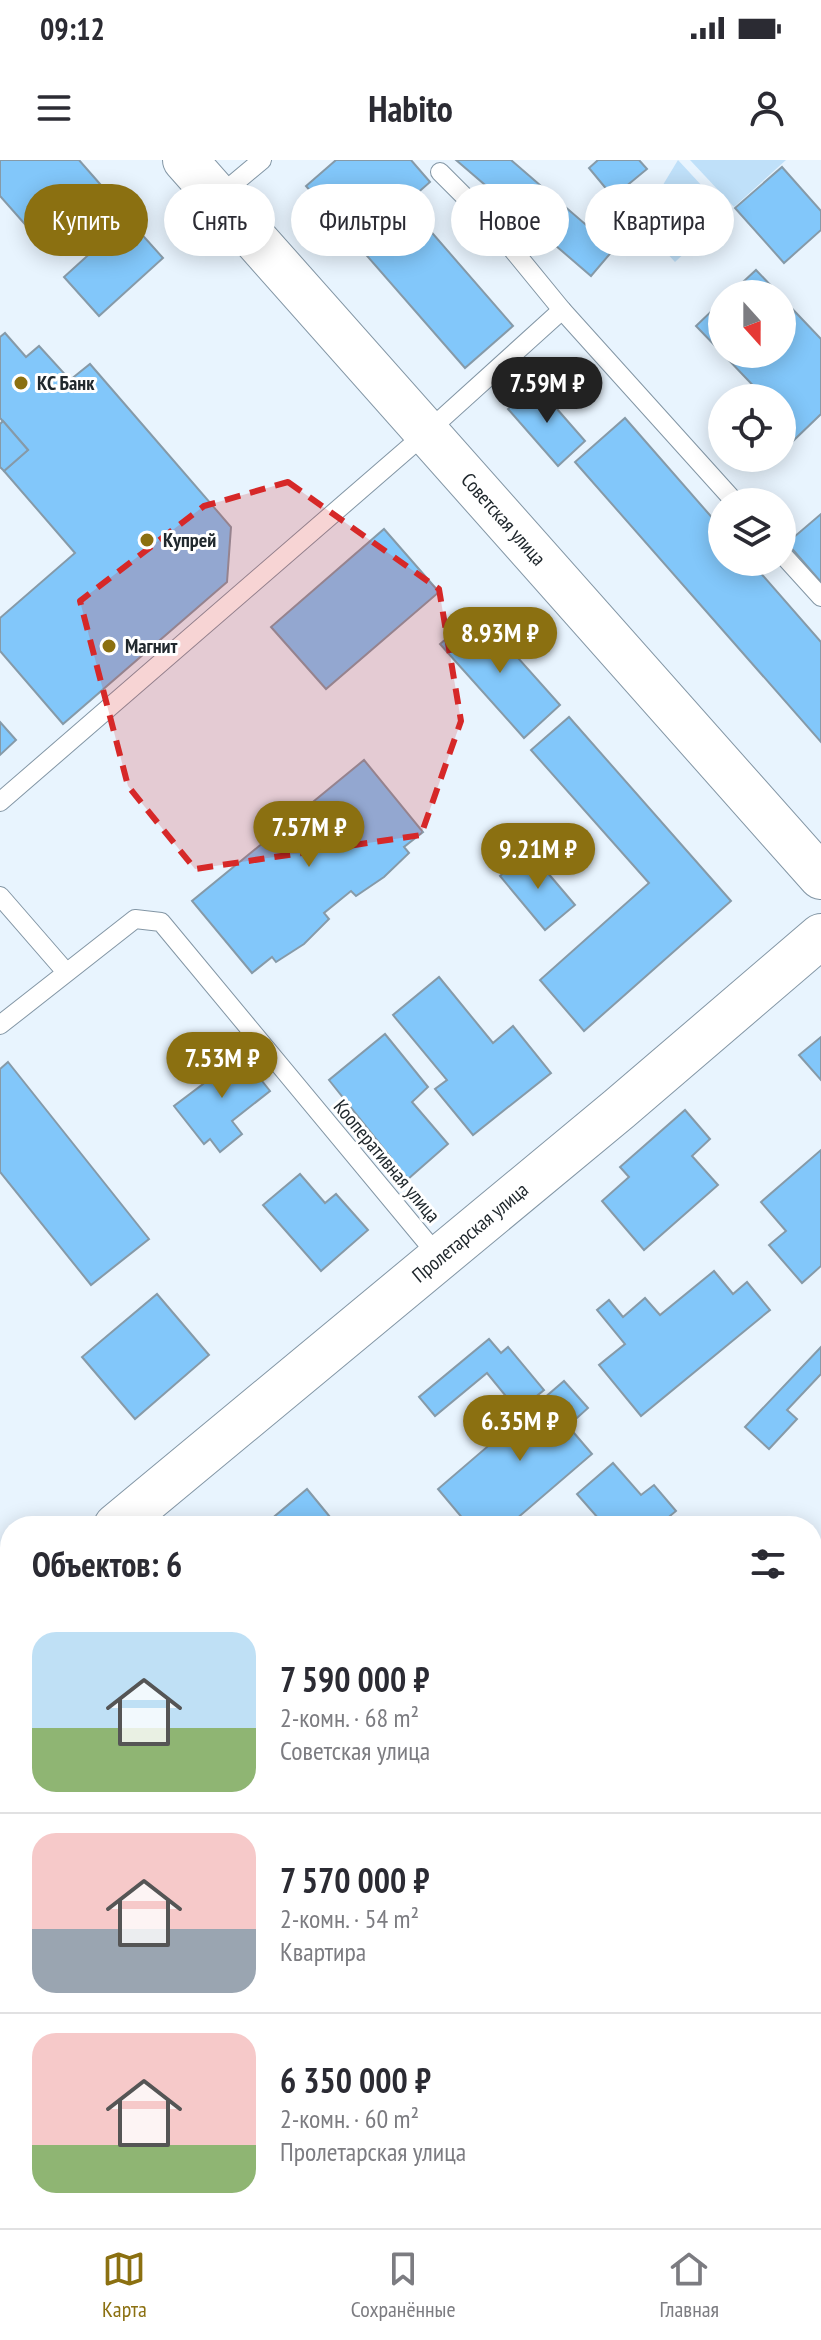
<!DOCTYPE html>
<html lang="ru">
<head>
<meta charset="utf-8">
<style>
  :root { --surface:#fff; --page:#f7f7f7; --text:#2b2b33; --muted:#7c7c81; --line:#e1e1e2; --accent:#8b7011 }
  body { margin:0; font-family:"PT Sans Narrow",sans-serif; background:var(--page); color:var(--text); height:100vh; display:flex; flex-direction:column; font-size:30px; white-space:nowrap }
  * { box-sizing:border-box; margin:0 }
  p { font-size:26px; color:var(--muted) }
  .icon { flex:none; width:44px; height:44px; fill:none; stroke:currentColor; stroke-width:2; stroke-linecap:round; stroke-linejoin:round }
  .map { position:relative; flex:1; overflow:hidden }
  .drawer { position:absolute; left:0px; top:1356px; width:822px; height:712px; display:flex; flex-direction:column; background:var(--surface); border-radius:32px 32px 0 0; box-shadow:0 4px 20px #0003 }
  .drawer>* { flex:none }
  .banner { position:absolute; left:24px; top:24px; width:774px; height:72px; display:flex; gap:16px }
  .needle { width:52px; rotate:159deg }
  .fabs { position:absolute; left:708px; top:120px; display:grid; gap:16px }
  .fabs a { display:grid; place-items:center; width:88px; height:88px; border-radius:50%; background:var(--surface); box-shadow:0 4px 20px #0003; font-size:40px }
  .price { position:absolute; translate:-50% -68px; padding:0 18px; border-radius:28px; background:var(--accent); color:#fff; font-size:26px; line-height:52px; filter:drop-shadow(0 2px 4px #0008) }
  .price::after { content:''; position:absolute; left:50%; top:48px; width:24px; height:18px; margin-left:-12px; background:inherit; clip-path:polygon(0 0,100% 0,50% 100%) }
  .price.active { background:#222; color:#fff }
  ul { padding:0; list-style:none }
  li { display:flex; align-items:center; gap:24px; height:200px; padding:0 32px }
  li+li { border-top:2px solid var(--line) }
  li span { display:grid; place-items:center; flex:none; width:224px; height:160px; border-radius:24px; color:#555 }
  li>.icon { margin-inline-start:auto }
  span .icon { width:96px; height:96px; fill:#fffc; stroke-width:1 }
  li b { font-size:34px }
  h2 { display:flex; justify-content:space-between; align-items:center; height:96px; padding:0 32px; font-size:34px }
  .tag { padding:0 28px; border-radius:36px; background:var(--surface); box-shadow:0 4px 20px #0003; font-size:28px; line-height:72px }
  .tag.active { background:var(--accent); color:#fff }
  .status { display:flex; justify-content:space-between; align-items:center; height:56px; padding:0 40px; background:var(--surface); direction:ltr }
  .status svg { height:22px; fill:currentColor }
  header { display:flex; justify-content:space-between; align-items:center; height:104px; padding:0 32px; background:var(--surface); font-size:36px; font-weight:700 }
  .dock { display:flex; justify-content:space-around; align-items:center; height:112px; border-top:2px solid var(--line); background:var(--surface); font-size:22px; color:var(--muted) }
  .dock a { display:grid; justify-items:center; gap:4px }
  .dock .active { color:var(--accent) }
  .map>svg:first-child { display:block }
</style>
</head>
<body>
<div class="status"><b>09:12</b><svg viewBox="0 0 49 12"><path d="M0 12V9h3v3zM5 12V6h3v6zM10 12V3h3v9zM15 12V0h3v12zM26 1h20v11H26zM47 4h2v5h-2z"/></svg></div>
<header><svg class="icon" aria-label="menu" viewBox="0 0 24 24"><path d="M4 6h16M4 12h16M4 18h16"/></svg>Habito<svg class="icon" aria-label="person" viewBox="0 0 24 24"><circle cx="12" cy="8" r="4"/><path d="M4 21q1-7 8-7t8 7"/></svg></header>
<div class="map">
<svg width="821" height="2068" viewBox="0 0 821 2068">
  <rect width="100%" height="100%" fill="#e8f4fe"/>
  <g fill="#bfe0f9">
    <polygon points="678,0 727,53 675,102 665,91 686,66 661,45 651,57 646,53"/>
    <polygon points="690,0 786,0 734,47"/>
  </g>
  <g fill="#82c7fa" stroke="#869aa8" stroke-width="2">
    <polygon points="0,0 79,0 100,24 38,79 0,36"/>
    <polygon points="336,0 411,0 430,22 388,59 396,68 414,52 513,166 465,208 306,26"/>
    <polygon points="456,0 511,0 614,89 591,116"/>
    <polygon points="598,0 639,0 647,9 613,37 589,8"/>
    <polygon points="782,7 821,51 821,70 784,103 735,48"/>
    <polygon points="664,48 683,65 661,91 642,74"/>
    <polygon points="128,59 163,98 99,156 64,117"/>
    <polygon points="756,110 779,134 730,134"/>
    <polygon points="782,138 821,179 821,254 792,282 782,271 782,238 765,238 723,194 782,194"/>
    <polygon points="722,141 722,193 696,166"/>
    <polygon points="5,173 26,197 39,186 70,220 90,204 231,367 227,422 63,564 0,491 0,458 75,393 4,311 28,290 0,258 0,177"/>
    <polygon points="536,225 585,281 558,306 508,249"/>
    <polygon points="625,258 722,369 722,402 751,402 821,482 821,582 575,302"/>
    <polygon points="3,261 28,290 4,311 0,307 0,264"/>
    <polygon points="821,354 821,422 787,383"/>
    <polygon points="384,369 439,432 326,529 271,467"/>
    <polygon points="477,452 560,545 524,578 440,484"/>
    <polygon points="569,557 731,741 584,871 540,820 649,723 531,590"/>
    <polygon points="0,562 16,580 0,595"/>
    <polygon points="364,600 423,672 404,687 409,693 384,717 356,736 351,731 324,753 329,759 304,784 276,802 272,797 252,813 192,741"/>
    <polygon points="530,692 575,745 545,770 500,716"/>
    <polygon points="439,817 493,883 513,866 551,913 473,975 435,929 447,920 393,855"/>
    <polygon points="385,874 428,927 412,942 448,984 408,1019 329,920"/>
    <polygon points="821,877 821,920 799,895"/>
    <polygon points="236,888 270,931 232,961 242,974 220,992 210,979 204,984 174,946 203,924 198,918"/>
    <polygon points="8,902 149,1079 91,1125 0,1012 0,909"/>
    <polygon points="685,950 710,979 692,996 718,1025 644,1090 602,1041 629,1017 620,1007"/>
    <polygon points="821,990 821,1106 802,1123 769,1085 786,1071 761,1042"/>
    <polygon points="300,1014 325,1043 336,1034 368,1070 321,1111 263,1045"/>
    <polygon points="714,1111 733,1134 747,1122 770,1150 641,1256 599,1205 625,1184 597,1150 609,1140 623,1157 645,1138 660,1155"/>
    <polygon points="157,1134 209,1195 135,1259 82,1197"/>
    <polygon points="489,1179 501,1193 508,1187 544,1230 518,1251 487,1213 435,1256 419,1237"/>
    <polygon points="821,1187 821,1214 787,1250 797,1259 769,1289 745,1267"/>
    <polygon points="564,1221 588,1248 568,1266 592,1294 508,1366 469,1366 438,1329"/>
    <polygon points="613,1303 641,1335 654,1325 676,1351 658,1366 605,1366 577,1334"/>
    <polygon points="307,1329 330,1357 320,1366 263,1366"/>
    <polygon points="0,1771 10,1781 10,1811 0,1822"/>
    <polygon points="3,1880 10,1883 10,1925 0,1919 0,1885"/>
  </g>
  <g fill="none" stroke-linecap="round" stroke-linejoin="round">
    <g stroke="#8396a5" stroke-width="20">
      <g id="lane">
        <polyline points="440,12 490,62 562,150 735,342"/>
        <polyline points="218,37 262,0"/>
        <polyline points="782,394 821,437"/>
        <polyline points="0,642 426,273 562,150"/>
        <polyline points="0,736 66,812"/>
        <polyline points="0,865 135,759 161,762 439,1097"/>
        <polyline points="0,1594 10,1605"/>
      </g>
    </g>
    <g stroke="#8396a5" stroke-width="46">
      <g id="secondary">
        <path id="s1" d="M185 0 821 717"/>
        <path id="s2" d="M116 1366 619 949 821 776"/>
        <polyline points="0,1463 10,1454"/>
        <polyline points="812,1980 821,1972"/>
        <polyline points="712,2068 724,2058"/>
      </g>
    </g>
    <use href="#lane" stroke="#fff" stroke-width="18"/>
    <use href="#secondary" stroke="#fff" stroke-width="44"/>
    <g stroke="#727c83" stroke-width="9">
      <g id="rail">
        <polyline points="812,1565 821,1557"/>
        <polyline points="812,1626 821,1618"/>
        <polyline points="812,1918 821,1911"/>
        <polyline points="114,2068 124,2058"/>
        <polyline points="238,2068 250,2058"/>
        <polyline points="309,2068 320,2058"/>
        <polyline points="632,2068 644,2058"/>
      </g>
    </g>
    <use href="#rail" stroke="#fff" stroke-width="6" stroke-dasharray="18" stroke-linecap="butt"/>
  </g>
  <path fill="#d62828" fill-opacity="0.2" stroke="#d62828" stroke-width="6" stroke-dasharray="16 10" stroke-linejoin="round" d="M288 322 439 429 461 561 421 675 195 709 128 626 80 441 204 346Z"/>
  <g fill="#8b7011" stroke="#fff" stroke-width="3">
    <circle cx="21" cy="223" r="8"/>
    <circle cx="147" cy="380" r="8"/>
    <circle cx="109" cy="486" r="8"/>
  </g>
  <g text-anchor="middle" stroke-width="6" stroke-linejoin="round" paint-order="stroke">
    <g font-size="20" font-weight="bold" fill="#20282d" stroke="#fff" text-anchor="start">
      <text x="37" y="230">КС Банк</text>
      <text x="163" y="387">Купрей</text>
      <text x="125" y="493">Магнит</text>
    </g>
    <g font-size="20" fill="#20282d" stroke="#fff">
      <text dy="7" stroke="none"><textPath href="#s1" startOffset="480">Советская улица</textPath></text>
      <text transform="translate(387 1001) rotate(50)" y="7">Кооперативная улица</text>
      <text dy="7" stroke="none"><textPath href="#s2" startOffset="460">Пролетарская улица</textPath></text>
    </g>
  </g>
</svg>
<div class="fabs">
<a><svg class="needle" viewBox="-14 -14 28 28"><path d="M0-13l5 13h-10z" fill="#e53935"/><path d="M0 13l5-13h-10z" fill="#7c7c81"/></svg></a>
<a><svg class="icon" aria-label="locate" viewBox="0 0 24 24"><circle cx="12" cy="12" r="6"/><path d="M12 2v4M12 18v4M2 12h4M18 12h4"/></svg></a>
<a><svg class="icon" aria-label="layers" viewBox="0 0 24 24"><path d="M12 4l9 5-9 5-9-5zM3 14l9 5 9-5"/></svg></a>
</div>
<b class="price active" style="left:547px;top:265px">7.59M ₽</b>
<b class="price" style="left:500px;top:515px">8.93M ₽</b>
<b class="price" style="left:309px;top:709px">7.57M ₽</b>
<b class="price" style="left:538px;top:731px">9.21M ₽</b>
<b class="price" style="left:222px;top:940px">7.53M ₽</b>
<b class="price" style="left:520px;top:1303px">6.35M ₽</b>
<div class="banner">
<a class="tag active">Купить</a>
<a class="tag">Снять</a>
<a class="tag">Фильтры</a>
<a class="tag">Новое</a>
<a class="tag">Квартира</a>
</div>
<section class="drawer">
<h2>Объектов: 6<svg class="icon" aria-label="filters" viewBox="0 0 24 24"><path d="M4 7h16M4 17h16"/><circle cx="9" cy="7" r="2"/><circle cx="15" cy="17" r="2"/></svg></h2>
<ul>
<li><span style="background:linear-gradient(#bfe0f5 60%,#8fb573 0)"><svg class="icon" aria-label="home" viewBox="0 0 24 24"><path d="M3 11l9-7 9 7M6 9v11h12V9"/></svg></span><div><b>7 590 000 ₽</b><p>2-комн. · 68 m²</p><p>Советская улица</p></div></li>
<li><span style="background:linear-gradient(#f6c9c9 60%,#9aa5b1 0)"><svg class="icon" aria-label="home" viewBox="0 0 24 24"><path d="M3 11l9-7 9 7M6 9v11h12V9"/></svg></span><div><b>7 570 000 ₽</b><p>2-комн. · 54 m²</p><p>Квартира</p></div></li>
<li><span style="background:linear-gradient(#f6c9c9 70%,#8fb573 0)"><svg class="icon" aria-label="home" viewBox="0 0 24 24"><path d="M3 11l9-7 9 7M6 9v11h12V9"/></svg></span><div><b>6 350 000 ₽</b><p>2-комн. · 60 m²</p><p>Пролетарская улица</p></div></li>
</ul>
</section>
</div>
<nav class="dock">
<a class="active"><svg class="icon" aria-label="map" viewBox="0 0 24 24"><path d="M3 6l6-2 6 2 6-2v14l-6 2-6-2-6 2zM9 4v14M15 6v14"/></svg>Карта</a>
<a><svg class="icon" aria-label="saved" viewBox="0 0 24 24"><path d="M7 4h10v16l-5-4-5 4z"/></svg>Сохранённые</a>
<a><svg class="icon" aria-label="home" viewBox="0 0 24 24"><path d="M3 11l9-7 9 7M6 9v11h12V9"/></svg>Главная</a>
</nav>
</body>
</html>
